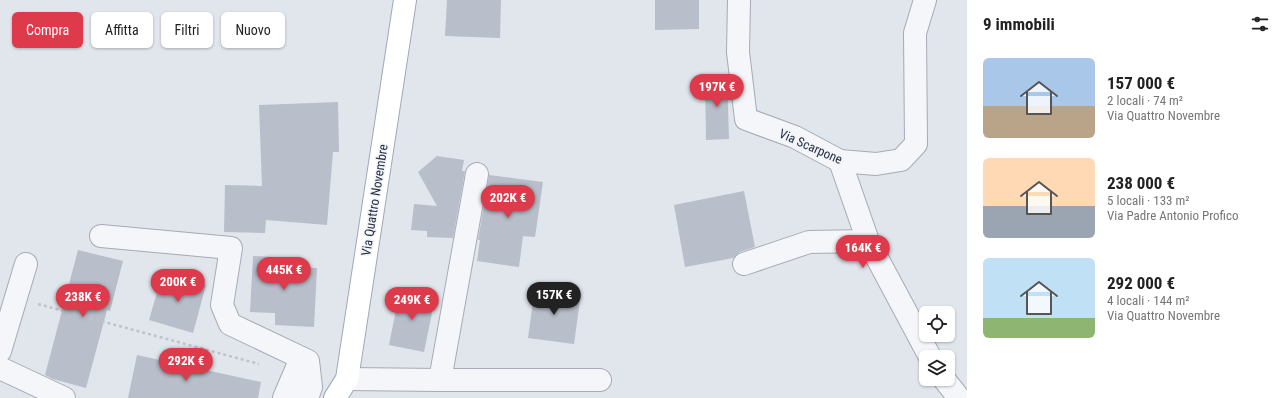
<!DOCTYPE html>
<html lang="it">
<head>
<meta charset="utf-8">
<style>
  :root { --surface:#fff; --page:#f6f6f6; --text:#222; --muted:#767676; --accent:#dd3a4b }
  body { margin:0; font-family:"Roboto Condensed",sans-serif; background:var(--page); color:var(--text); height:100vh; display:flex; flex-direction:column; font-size:15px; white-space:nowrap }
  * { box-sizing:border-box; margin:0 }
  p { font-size:13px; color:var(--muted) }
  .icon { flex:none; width:22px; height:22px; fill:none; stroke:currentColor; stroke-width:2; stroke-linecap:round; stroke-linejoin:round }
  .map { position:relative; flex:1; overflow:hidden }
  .drawer { display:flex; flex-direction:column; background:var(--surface); width:320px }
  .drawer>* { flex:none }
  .hud { position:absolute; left:12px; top:12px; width:380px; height:36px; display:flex; gap:8px }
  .tools { position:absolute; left:919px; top:306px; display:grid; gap:8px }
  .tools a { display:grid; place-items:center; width:36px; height:36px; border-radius:6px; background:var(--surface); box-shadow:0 1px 3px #0004; font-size:20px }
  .price { position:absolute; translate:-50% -34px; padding:0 9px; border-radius:14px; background:var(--accent); color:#fff; font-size:13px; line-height:26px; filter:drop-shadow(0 1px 2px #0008) }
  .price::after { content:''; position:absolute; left:50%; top:24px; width:12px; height:9px; margin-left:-6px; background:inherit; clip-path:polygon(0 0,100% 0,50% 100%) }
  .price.on { background:#222; color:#fff }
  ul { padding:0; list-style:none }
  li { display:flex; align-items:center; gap:12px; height:100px; padding:0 16px }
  li span { display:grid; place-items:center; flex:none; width:112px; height:80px; border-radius:6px; color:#555 }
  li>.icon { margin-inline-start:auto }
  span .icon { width:48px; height:48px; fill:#fffc; stroke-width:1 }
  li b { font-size:17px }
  h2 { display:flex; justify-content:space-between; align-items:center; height:48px; padding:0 16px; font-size:17px }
  .tag { padding:0 14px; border-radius:6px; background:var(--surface); box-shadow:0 1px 3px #0004; font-size:14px; line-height:36px }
  .tag.on { background:var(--accent); color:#fff }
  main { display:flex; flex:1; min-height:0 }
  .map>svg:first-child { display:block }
</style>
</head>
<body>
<main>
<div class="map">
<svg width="967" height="398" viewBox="0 0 967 398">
  <rect width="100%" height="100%" fill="#e1e5ec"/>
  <g fill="#b8beca">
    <polygon points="447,0 501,0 500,38 445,36"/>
    <polygon points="655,0 699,0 699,29 655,30"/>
    <polygon points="727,75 729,139 706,140 705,76"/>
    <polygon points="338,102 339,152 333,152 327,225 266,220 265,233 224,232 225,185 262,186 259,105"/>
    <polygon points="437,156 464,160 462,171 465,171 453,238 427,237 427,231 411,230 414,204 437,206 418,172"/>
    <polygon points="489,175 543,182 535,237 523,236 519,267 477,261 480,240 478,240"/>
    <polygon points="744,191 755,247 740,252 733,258 685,267 674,205"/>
    <polygon points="78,250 123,261 110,311 107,310 86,388 53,379 45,375"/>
    <polygon points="253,256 291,258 290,267 317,268 314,327 275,325 275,313 250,312"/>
    <polygon points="163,272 206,285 193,333 149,320"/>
    <polygon points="535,287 581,293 574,344 528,338"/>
    <polygon points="400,290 435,298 424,352 389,345"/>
    <polygon points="137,355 261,382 258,398 128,398"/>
  </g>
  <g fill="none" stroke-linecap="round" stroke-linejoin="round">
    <g stroke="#a5abb7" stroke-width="24">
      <g id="minor">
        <polyline points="739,0 738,52 746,119 795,137 840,161 876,164 901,160 916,144 915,33 925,0"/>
        <polyline points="840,161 868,241 930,357"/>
        <polyline points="101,236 231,248 222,305 230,324 308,361 311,387 307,398"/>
        <polyline points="744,264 809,242 868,241"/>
        <polyline points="0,351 26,264"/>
        <polyline points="0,368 64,398"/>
        <polyline points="347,379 440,380 600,380"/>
        <polyline points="944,379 959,398"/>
        <polyline points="440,380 477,174"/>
        <polyline points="284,398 301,358"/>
      </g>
    </g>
    <g stroke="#9fa8b9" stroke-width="24">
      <polyline id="major" points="335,398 347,379 405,0"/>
    </g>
    <polyline stroke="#bfc3ca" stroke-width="2.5" stroke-dasharray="3 3" stroke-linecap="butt" points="38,304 259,364"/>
    <use href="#minor" stroke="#f5f6f9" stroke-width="22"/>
    <use href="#major" stroke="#fff" stroke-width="22"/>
  </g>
  <g text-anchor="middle" stroke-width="3" stroke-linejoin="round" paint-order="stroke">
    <g font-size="13" fill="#273145" stroke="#f2f4f8">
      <text transform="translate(811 146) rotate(24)" y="5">Via Scarpone</text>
      <text transform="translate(374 200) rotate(-81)" y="5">Via Quattro Novembre</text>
    </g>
  </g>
</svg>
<div class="tools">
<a><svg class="icon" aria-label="locate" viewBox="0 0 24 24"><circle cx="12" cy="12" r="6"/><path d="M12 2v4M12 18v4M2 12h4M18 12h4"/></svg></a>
<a><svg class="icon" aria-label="layers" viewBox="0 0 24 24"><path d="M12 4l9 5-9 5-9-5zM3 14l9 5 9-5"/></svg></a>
</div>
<b class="price" style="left:717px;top:108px">197K €</b>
<b class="price" style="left:508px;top:219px">202K €</b>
<b class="price" style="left:863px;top:269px">164K €</b>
<b class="price" style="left:284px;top:291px">445K €</b>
<b class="price" style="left:178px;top:303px">200K €</b>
<b class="price on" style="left:554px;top:316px">157K €</b>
<b class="price" style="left:83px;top:318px">238K €</b>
<b class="price" style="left:412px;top:321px">249K €</b>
<b class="price" style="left:186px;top:382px">292K €</b>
<div class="hud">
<a class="tag on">Compra</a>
<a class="tag">Affitta</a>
<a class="tag">Filtri</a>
<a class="tag">Nuovo</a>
</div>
</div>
<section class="drawer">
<h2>9 immobili<svg class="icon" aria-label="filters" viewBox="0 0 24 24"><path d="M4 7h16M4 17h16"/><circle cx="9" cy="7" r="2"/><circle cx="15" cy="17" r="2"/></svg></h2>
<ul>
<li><span style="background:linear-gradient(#a9c7e8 60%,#b9a48a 0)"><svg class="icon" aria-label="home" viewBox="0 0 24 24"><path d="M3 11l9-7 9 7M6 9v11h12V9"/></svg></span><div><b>157 000 €</b><p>2 locali · 74 m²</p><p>Via Quattro Novembre</p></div></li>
<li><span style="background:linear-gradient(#ffd9b3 60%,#9aa5b1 0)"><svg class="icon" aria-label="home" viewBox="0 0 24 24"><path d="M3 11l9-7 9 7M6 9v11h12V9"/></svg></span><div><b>238 000 €</b><p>5 locali · 133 m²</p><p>Via Padre Antonio Profico</p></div></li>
<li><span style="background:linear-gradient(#bfe0f5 75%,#8fb573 0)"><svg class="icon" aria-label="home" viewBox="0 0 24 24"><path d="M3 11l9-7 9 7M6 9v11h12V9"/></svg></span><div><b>292 000 €</b><p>4 locali · 144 m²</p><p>Via Quattro Novembre</p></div></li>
</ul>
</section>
</main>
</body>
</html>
